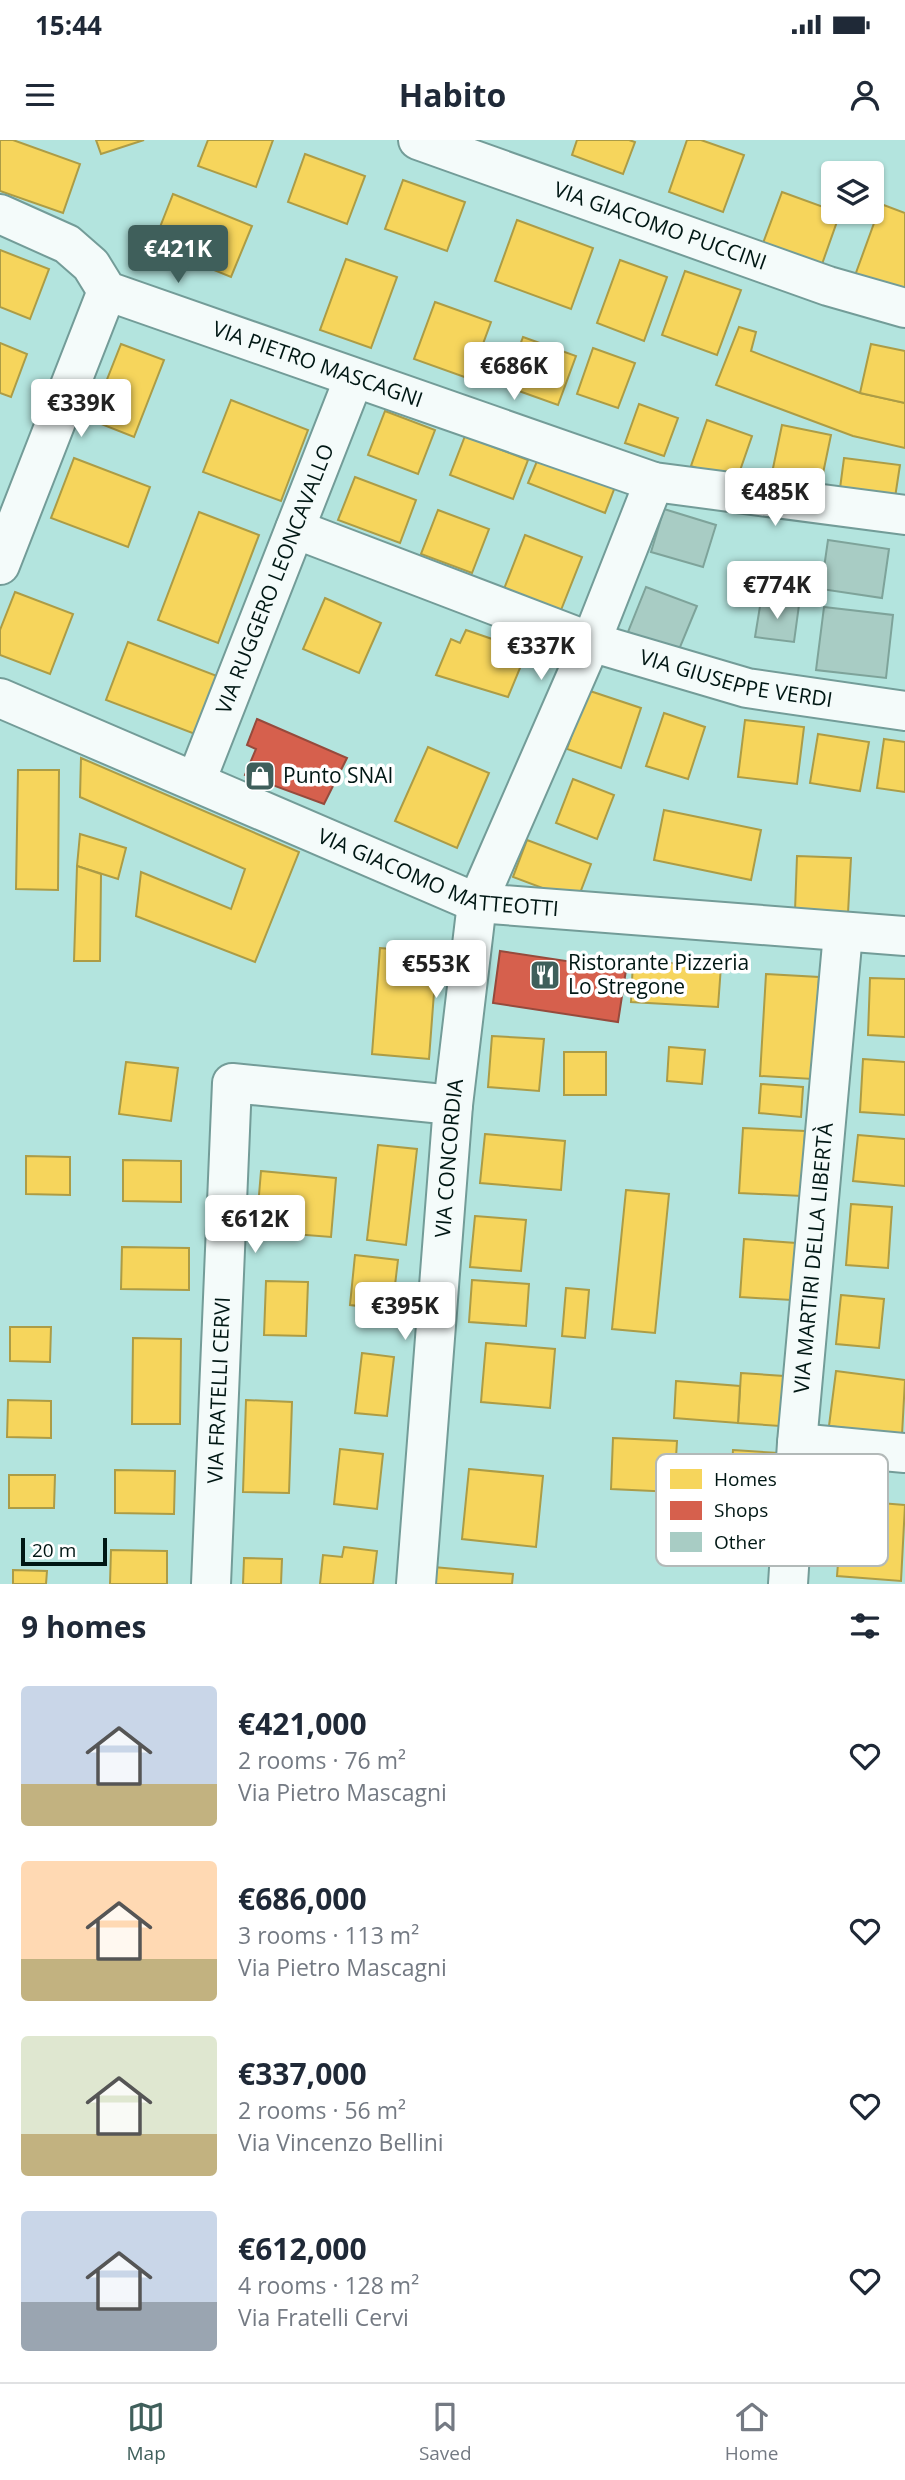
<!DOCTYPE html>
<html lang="en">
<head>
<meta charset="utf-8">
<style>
  :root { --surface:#fff; --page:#f2f2f3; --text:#1f2937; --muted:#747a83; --line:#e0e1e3; --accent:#3f5f5b }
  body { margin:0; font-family:"Open Sans",sans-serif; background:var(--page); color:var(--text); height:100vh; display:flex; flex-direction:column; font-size:26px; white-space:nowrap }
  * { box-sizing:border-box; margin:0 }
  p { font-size:23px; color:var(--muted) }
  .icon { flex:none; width:38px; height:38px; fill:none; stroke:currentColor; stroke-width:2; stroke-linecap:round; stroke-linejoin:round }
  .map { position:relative; height:1444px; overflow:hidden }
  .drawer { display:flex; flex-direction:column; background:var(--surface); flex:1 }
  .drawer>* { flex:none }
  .controls { position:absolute; left:821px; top:21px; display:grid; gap:14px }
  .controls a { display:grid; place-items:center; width:63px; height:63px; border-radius:7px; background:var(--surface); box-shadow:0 2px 5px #0004; font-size:35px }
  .scale { position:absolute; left:21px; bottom:18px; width:86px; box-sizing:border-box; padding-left:7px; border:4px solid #001714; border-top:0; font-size:19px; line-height:24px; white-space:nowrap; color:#001714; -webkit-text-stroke:5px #fff; paint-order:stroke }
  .price { position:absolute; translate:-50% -60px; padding:0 16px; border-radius:7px; background:#fff; color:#222; font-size:23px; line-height:46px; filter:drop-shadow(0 2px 4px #0008) }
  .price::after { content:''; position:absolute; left:50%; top:42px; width:21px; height:16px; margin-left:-10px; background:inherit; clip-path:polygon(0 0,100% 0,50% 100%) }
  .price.selected { background:var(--accent); color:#fff }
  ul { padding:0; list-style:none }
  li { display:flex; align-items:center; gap:21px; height:175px; padding:0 21px }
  li span { display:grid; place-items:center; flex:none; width:196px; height:140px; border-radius:7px; color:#555 }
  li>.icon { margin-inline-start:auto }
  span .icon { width:84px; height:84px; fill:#fffc; stroke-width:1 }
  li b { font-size:30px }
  h2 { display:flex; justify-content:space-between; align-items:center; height:84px; padding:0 21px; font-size:30px }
  .status { display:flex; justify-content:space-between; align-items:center; height:49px; padding:0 35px; background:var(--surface); direction:ltr }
  .status svg { height:19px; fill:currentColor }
  header { display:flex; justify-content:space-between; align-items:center; height:91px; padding:0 21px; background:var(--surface); font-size:32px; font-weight:700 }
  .tab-bar { display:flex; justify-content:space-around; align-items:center; height:98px; border-top:2px solid var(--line); background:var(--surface); font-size:19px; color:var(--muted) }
  .tab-bar a { display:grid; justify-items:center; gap:4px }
  .tab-bar .selected { color:var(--accent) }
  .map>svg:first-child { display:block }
</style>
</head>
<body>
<div class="status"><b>15:44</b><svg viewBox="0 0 49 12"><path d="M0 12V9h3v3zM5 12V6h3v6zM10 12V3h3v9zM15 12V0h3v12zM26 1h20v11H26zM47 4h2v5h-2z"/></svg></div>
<header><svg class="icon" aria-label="menu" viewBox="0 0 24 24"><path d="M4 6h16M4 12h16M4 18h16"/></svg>Habito<svg class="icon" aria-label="person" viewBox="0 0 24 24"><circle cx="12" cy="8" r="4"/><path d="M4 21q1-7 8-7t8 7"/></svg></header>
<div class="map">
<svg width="905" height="1444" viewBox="0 0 905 1444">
  <rect width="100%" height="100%" fill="#b3e4de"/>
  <g fill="#f6d55c" stroke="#ac9c46" stroke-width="2">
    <polygon points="0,0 13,0 80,24 63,73 0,51"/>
    <polygon points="96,0 144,0 101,14"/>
    <polygon points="208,0 273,0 256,47 198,26"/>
    <polygon points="577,0 629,0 635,2 623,34 572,15"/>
    <polygon points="687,0 701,0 744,15 723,72 669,52"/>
    <polygon points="305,14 365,36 347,84 288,62"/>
    <polygon points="403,40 465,62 447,111 385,89"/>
    <polygon points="782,52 840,73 821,127 762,106"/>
    <polygon points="173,54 252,86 231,137 153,105"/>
    <polygon points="881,64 905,73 905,152 853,141"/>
    <polygon points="517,80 593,108 571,169 495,141"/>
    <polygon points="0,110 49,129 30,179 0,167"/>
    <polygon points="346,119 397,137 371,208 320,190"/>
    <polygon points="620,120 667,137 644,201 597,183"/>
    <polygon points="685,131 741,150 717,215 662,195"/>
    <polygon points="435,162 491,182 470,239 414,219"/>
    <polygon points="739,187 756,192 751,211 860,253 905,263 905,308 853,296 716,245"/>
    <polygon points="523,197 576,216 558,265 505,246"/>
    <polygon points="0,203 27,214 11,257 0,253"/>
    <polygon points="121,204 164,220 134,297 91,280"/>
    <polygon points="871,204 905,211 905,263 860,253"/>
    <polygon points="593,208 635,223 618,268 577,254"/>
    <polygon points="231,260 308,290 281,361 203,332"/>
    <polygon points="639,264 678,278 664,316 625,303"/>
    <polygon points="385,271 435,290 418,334 368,315"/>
    <polygon points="707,280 752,296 736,342 691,326"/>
    <polygon points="782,285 831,295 821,343 772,333"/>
    <polygon points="465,296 528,320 513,359 450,335"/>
    <polygon points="542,309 618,339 605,373 528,343"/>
    <polygon points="74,318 150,347 128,407 51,378"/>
    <polygon points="844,318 900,325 894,364 839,356"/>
    <polygon points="355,337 416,360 400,403 338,380"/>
    <polygon points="438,370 489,389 472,433 421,414"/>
    <polygon points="199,372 259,395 218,503 158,480"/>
    <polygon points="525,395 582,417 561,470 504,449"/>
    <polygon points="15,452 73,474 50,534 0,515 0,490"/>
    <polygon points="325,458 381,483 359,533 303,509"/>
    <polygon points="466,490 527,511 508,557 436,535 451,499 460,503"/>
    <polygon points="128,502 217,536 195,594 106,560"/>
    <polygon points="587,550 641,568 621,628 567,609"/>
    <polygon points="664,573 705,587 688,639 646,626"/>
    <polygon points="745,580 804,587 797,644 738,637"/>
    <polygon points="818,594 869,602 860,651 810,643"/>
    <polygon points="884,599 905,602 905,652 877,648"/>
    <polygon points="428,607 489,633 457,708 395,681"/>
    <polygon points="81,618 299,712 255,822 136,776 141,732 231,769 245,729 80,657"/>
    <polygon points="18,630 59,630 58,750 16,749"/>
    <polygon points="573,639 614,655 597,699 556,683"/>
    <polygon points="664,670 761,690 751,740 654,720"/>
    <polygon points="80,694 126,708 118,739 77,726"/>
    <polygon points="527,700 591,724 577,761 513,737"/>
    <polygon points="797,716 851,718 848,773 795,771"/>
    <polygon points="77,726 101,734 100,821 74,821"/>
    <polygon points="380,808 437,813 429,919 372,914"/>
    <polygon points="633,821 721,826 718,867 631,862"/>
    <polygon points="766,834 819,837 813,939 760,936"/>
    <polygon points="870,838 905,839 905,897 868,895"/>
    <polygon points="492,896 544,899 539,951 488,947"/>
    <polygon points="669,907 705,910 702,944 667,941"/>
    <rect x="564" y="912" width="42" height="43"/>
    <polygon points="863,919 905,922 905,975 860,972"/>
    <polygon points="126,922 178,928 171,981 119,974"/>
    <polygon points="761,944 803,947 801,977 759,973"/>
    <polygon points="743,988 805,991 802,1056 739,1053"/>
    <polygon points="485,994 565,1001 561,1050 480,1043"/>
    <polygon points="858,995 905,999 905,1046 853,1041"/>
    <polygon points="378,1005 417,1009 406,1105 367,1100"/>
    <polygon points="26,1016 70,1017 70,1055 26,1054"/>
    <polygon points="123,1020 181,1021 181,1062 123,1061"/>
    <polygon points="261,1031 336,1038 331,1097 256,1091"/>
    <polygon points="626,1050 669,1054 655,1193 612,1189"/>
    <polygon points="851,1064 892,1067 888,1128 846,1125"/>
    <polygon points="475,1076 526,1080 521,1131 470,1127"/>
    <polygon points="744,1099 796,1103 792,1160 740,1157"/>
    <polygon points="122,1107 189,1108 189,1150 121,1149"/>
    <polygon points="355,1115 398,1120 392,1170 350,1165"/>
    <polygon points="472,1140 529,1144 526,1186 469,1182"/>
    <polygon points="266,1141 308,1142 306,1196 264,1195"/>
    <polygon points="566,1148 589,1150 585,1198 562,1196"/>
    <polygon points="841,1155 884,1159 879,1208 836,1204"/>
    <polygon points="10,1187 51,1187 50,1222 10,1221"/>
    <polygon points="133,1198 181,1199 180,1284 132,1284"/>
    <polygon points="486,1203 555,1209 550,1268 481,1262"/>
    <polygon points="362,1213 394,1217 387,1276 355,1273"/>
    <polygon points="836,1231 905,1240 902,1295 829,1286"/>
    <polygon points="741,1233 784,1236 780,1286 738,1283"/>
    <polygon points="676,1241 740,1246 738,1283 674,1278"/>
    <polygon points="8,1260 51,1261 51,1298 7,1297"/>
    <polygon points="246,1260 292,1262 289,1353 243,1352"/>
    <polygon points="613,1298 677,1301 674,1352 611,1349"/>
    <polygon points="340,1309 383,1314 377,1369 334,1364"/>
    <polygon points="733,1310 778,1313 775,1359 730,1356"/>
    <polygon points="469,1329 543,1336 536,1407 462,1399"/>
    <polygon points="115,1330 175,1331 174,1374 115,1373"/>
    <polygon points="9,1335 55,1335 54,1368 9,1368"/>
    <polygon points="843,1360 905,1365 901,1441 837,1436"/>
    <polygon points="344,1407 377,1411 373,1444 320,1444 323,1415 342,1417"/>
    <polygon points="111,1410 167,1411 167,1444 110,1444"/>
    <polygon points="244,1418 282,1419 281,1444 243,1444"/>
    <polygon points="433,1427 513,1434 512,1444 431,1444"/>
    <polygon points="13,1430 47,1431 46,1444 13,1444"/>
  </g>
  <g fill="#d6604d" stroke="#964a3c" stroke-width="2">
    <polygon points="257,579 347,618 324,664 245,635 256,609 247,605"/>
    <polygon points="500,811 626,830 618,882 493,863"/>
  </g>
  <g fill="#a8ccc4" stroke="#7ea39a" stroke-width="2">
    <polygon points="664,369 716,385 703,427 651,412"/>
    <polygon points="828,400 889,409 882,458 821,449"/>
    <polygon points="646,447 697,466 678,512 628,492"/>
    <polygon points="761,460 799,465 794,502 755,497"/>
    <polygon points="824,467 893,475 886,538 816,530"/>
  </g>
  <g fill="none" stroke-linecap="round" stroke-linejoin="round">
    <g stroke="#739c98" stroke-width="42">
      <g id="minor">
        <path id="s1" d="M418 0 828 146 905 168"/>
        <path id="s2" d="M0 74 67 104 91 125 107 151 654 342 905 375"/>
        <path id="s3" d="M295 389 591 502 747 548 905 571"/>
        <polyline points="0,425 107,151"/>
        <path id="s4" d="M0 558 477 763 905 796"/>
        <path id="s5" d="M196 641 354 238"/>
        <polyline points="797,1303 905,1313"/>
        <path id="s6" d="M211 1444 232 943 453 965"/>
        <path id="s7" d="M416 1444 453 965 477 763 591 502 654 342"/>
        <path id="s8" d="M788 1444 797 1303 843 793"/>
      </g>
    </g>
    <use href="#minor" stroke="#f4fbfa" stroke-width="38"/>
  </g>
  <defs>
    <g id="shop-square" transform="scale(1.575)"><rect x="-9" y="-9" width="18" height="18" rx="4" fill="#3f5f5b" stroke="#fff"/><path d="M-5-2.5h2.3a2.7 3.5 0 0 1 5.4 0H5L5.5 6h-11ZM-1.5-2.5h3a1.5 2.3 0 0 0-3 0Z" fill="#fff"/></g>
    <g id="restaurant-square" transform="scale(1.575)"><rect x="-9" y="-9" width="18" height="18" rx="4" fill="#3f5f5b" stroke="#fff"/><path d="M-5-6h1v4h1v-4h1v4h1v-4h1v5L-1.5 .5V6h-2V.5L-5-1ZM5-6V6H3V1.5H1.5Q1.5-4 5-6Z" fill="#fff"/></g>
  </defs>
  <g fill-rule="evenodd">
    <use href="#shop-square" x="260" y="636"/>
    <use href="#restaurant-square" x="545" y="835"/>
  </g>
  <g text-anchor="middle" stroke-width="7" stroke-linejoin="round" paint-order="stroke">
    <g font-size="21" fill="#001714" stroke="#fff">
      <text dy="7" stroke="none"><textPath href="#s1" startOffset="257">VIA GIACOMO PUCCINI</textPath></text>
      <text dy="7" stroke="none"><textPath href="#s2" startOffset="359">VIA PIETRO MASCAGNI</textPath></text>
      <text dy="7" stroke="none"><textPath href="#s5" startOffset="217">VIA RUGGERO LEONCAVALLO</textPath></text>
      <text dy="7" stroke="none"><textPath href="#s3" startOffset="467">VIA GIUSEPPE VERDI</textPath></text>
      <text dy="7" stroke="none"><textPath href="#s4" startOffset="474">VIA GIACOMO MATTEOTTI</textPath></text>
      <text dy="7" stroke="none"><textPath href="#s7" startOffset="427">VIA CONCORDIA</textPath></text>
      <text dy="7" stroke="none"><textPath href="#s8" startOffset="327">VIA MARTIRI DELLA LIBERTÀ</textPath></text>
      <text dy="7" stroke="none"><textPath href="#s6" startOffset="194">VIA FRATELLI CERVI</textPath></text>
    </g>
    <g font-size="21" fill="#001714" stroke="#fff" text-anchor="start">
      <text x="283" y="643">Punto SNAI</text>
      <text x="568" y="830">Ristorante Pizzeria<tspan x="568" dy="24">Lo Stregone</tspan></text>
    </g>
  </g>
  <rect x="656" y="1314" width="232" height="112" rx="10" fill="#fff" stroke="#b2b9b8" stroke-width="2"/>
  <rect x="670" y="1329" width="32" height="20" fill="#f6d55c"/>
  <rect x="670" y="1361" width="32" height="19" fill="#d6604d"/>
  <rect x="670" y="1392" width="32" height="20" fill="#a8ccc4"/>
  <g font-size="19" fill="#001714">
    <text x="714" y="1346">Homes</text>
    <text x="714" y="1377">Shops</text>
    <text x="714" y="1409">Other</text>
  </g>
</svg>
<div class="controls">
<a><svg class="icon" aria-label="layers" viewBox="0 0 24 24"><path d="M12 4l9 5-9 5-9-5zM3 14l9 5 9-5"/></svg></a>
</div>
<div class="scale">20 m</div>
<b class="price selected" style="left:178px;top:145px">€421K</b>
<b class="price" style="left:514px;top:262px">€686K</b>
<b class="price" style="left:81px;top:299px">€339K</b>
<b class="price" style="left:775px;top:388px">€485K</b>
<b class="price" style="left:777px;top:481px">€774K</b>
<b class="price" style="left:541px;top:542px">€337K</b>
<b class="price" style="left:436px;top:860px">€553K</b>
<b class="price" style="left:255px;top:1115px">€612K</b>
<b class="price" style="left:405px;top:1202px">€395K</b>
</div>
<section class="drawer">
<h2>9 homes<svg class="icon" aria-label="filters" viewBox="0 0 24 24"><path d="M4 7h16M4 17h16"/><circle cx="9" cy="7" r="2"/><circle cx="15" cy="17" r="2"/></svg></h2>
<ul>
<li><span style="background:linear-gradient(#c9d6e8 70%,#c2b280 0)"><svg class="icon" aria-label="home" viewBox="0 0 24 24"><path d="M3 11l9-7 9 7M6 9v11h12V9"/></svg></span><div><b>€421,000</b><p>2 rooms · 76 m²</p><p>Via Pietro Mascagni</p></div><svg class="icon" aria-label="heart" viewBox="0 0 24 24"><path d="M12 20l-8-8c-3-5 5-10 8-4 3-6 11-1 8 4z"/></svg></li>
<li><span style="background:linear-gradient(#ffd9b3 70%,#c2b280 0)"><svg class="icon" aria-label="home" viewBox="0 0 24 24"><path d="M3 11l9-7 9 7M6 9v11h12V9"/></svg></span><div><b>€686,000</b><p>3 rooms · 113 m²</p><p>Via Pietro Mascagni</p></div><svg class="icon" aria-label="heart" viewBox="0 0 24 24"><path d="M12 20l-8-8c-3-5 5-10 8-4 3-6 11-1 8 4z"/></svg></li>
<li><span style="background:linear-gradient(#dfe7d0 70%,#c2b280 0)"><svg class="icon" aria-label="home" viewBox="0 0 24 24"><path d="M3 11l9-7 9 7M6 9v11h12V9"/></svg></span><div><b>€337,000</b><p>2 rooms · 56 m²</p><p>Via Vincenzo Bellini</p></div><svg class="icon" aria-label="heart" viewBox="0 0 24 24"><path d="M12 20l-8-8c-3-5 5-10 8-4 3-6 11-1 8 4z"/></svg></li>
<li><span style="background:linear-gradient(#c9d6e8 65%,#9aa5b1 0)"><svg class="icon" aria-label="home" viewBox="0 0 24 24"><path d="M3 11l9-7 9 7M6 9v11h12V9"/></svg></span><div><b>€612,000</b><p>4 rooms · 128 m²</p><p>Via Fratelli Cervi</p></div><svg class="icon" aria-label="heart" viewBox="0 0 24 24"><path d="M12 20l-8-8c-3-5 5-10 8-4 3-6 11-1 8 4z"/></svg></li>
</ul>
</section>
<nav class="tab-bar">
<a class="selected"><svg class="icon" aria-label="map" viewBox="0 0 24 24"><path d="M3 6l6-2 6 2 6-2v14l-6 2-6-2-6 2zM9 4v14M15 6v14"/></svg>Map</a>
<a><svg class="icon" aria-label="saved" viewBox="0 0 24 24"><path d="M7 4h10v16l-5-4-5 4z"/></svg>Saved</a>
<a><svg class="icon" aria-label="home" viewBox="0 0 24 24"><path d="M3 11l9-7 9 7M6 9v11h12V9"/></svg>Home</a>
</nav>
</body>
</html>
